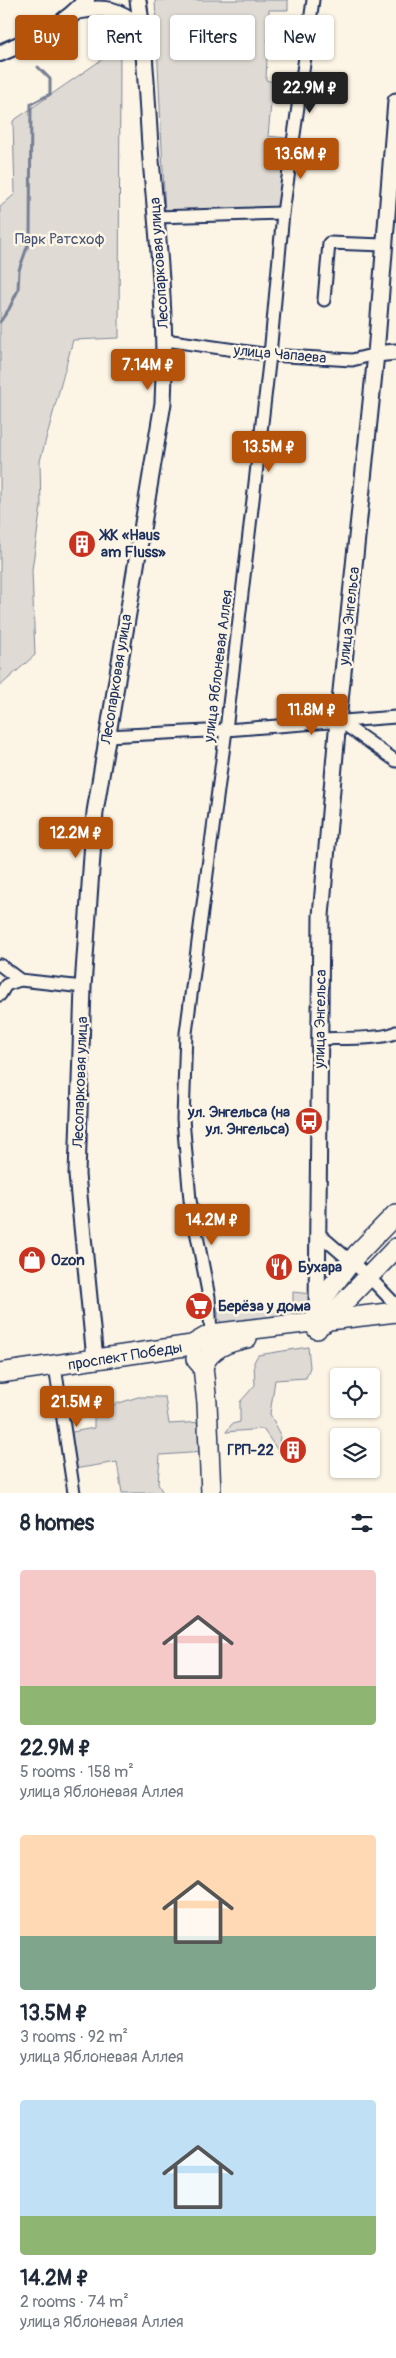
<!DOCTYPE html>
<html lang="en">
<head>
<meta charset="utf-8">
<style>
  :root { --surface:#fff; --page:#f6f6f7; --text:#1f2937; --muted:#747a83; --accent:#b45309 }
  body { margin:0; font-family:Pangolin,sans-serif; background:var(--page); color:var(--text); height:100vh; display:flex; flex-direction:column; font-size:19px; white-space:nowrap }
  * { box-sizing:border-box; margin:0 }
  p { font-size:16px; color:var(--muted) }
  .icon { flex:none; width:28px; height:28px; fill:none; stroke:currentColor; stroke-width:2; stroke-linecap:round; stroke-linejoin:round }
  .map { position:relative; height:1493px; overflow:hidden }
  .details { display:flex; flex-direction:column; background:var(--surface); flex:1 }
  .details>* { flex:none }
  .banner { position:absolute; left:15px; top:15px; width:366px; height:45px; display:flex; gap:10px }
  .controls { position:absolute; left:330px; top:1368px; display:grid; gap:10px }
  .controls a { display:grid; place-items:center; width:50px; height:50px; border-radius:5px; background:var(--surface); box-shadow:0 1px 4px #0004; font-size:25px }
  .price { position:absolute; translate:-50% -42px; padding:0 11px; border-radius:5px; background:var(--accent); color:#fff; font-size:16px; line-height:32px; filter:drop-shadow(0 1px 2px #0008) }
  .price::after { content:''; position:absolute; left:50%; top:30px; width:15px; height:11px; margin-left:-8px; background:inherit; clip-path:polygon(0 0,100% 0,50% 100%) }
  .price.active { background:#222; color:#fff }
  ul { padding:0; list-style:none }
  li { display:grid; align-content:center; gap:10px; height:265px; padding:0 20px }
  li span { display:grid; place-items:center; height:155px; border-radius:5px; color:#555 }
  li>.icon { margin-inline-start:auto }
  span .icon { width:90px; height:90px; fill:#fffc; stroke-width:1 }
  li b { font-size:21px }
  h2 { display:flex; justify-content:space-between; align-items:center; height:60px; padding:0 20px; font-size:21px }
  .chip { padding:0 18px; border-radius:5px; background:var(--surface); box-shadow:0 1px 4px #0004; font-size:18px; line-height:45px }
  .chip.active { background:var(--accent); color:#fff }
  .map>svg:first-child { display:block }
</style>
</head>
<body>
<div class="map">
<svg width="396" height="1493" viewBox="0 0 396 1493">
  <rect width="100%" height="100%" fill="#fcf5e5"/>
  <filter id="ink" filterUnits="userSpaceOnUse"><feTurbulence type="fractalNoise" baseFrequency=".02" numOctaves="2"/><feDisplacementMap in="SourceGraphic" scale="10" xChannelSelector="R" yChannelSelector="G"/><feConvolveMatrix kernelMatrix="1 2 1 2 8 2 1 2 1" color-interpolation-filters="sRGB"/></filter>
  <g filter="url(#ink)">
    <g fill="#dfdbd4" stroke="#7d8599">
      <polygon points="155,0 288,0 288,10 269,10 266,80 273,82 268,136 286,138 281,208 165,213"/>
      <polygon points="120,47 119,338 73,340 40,461 41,506 32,570 35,655 0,686 0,207 15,194 13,121"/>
      <polygon points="293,1292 311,1294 312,1313 222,1324 218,1318 218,1308 223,1305 226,1311 293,1306"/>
      <polygon points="308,1347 310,1367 306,1378 275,1380 270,1414 280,1433 279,1452 263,1429 226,1432 232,1424 240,1422 240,1402 255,1385 254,1362 258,1355"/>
      <polygon points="138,1397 165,1397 169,1424 203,1422 205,1452 160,1455 158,1484 163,1493 122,1493 117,1462 74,1469 72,1432 94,1428 94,1411"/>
    </g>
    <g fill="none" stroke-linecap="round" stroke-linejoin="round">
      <polyline stroke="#767f94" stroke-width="3" points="0,322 9,309 18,290 19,270 30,239 31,104 50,94 50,79 38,67"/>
      <g stroke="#1b2f5e" stroke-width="15">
        <g id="minor">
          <polyline points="156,217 283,213"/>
          <polyline points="324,300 329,243 384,245"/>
          <polyline points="165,340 270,355 352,360 376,354"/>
          <polyline points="338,720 396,761"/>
          <polyline points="107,736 226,730 396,717"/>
          <polyline points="0,965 20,980 83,987"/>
          <polyline points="0,995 6,985 20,980"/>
          <path d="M319 1039C335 1038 385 1040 396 1032"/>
          <polyline points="319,1234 369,1277 396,1305"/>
          <polyline points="211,1334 209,1297 190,1200 183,1119 186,1033 226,730 270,355 283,213 313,0"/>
          <polyline points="55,1366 74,1493"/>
        </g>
      </g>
      <g stroke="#1b2f5e" stroke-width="19">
        <g id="tertiary">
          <path d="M78 11C106 6 118 9 141 27"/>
          <polyline points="376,354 396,352"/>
          <polyline points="317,1309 321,916 338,720 376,354 396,101"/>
          <path d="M95 1359 77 1175 83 987 95 812 163 403C167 322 158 241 151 160 147 107 146 53 138 0"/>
        </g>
      </g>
      <g stroke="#1b2f5e" stroke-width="20">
        <path id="secondary" d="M0 53C30 40 65 27 86 0"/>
      </g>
      <g stroke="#1b2f5e" stroke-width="22">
        <g id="primary">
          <polyline points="324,1323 396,1248"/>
          <polyline points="317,1329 317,1311 323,1298 357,1254 396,1214"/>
          <polyline points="196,1359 203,1367 207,1403 211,1493"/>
          <path d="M203 1367C209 1348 228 1342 247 1338"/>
          <polyline points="0,1373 192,1345 211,1334 396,1312"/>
        </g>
      </g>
      <use href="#minor" stroke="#fcf5e5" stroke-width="11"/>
      <use href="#tertiary" stroke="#fcf5e5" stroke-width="15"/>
      <use href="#secondary" stroke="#fcf5e5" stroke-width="16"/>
      <use href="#primary" stroke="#fcf5e5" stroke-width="19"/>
      <polyline stroke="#1b2f5e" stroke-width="1" points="0,45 53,17 75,0"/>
    </g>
  </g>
  <defs>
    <g id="building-disc" transform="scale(1.4375)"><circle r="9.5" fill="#c8321e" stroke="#fcf5e5"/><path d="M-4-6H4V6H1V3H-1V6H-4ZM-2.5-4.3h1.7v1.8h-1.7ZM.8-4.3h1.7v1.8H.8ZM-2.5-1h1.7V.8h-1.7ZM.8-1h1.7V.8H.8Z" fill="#fff"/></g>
    <g id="bus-disc" transform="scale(1.4375)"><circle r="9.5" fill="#c8321e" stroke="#fcf5e5"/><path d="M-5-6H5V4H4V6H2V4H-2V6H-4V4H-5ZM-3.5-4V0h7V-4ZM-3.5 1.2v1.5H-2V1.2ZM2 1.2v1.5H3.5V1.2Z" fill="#fff"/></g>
    <g id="shop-disc" transform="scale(1.4375)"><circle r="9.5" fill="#c8321e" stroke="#fcf5e5"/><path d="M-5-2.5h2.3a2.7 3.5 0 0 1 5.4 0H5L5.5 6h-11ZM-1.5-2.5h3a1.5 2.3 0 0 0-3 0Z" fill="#fff"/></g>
    <g id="restaurant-disc" transform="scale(1.4375)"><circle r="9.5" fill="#c8321e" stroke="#fcf5e5"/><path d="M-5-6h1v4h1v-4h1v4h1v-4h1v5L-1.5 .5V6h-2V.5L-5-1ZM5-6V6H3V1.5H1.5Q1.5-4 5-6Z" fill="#fff"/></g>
    <g id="supermarket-disc" transform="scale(1.4375)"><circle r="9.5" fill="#c8321e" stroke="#fcf5e5"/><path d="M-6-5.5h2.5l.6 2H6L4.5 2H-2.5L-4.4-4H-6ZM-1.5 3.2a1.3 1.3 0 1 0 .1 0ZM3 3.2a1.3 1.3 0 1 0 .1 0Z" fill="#fff"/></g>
  </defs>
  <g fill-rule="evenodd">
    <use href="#building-disc" x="82" y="544"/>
    <use href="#bus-disc" x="309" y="1121"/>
    <use href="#shop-disc" x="32" y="1260"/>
    <use href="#restaurant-disc" x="279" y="1267"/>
    <use href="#supermarket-disc" x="199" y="1306"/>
    <use href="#building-disc" x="293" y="1450"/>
  </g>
  <g text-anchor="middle" stroke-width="5" stroke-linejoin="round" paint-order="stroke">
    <g font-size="15" fill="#425176" stroke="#fcf5e5">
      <text x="60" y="244">Парк Ратсхоф</text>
    </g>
    <g font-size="15" fill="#1b2f5e" stroke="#fcf5e5">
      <text transform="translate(159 263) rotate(-94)" y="5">Лесопарковая улица</text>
      <text transform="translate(280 354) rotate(5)" y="5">улица Чапаева</text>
      <text transform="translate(349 616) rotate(-84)" y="5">улица Энгельса</text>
      <text transform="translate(218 666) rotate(-83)" y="5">улица Яблоневая Аллея</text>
      <text transform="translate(116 679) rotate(-81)" y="5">Лесопарковая улица</text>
      <text transform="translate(320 1019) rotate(-89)" y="5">улица Энгельса</text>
      <text transform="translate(80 1082) rotate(-88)" y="5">Лесопарковая улица</text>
      <text transform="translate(125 1356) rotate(-9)" y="5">проспект Победы</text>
    </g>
    <g font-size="15" font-weight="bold" fill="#1b2f5e" stroke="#fcf5e5" text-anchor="start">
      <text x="101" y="540">ЖК «Haus<tspan x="101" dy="17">am Fluss»</tspan></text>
      <text x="290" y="1117" text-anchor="end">ул. Энгельса (на<tspan x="290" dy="17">ул. Энгельса)</tspan></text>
      <text x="51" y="1265">Ozon</text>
      <text x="298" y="1272">Бухара</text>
      <text x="218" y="1311">Берёза у дома</text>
      <text x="274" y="1455" text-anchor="end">ГРП-22</text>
    </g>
  </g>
</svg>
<div class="controls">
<a><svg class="icon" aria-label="locate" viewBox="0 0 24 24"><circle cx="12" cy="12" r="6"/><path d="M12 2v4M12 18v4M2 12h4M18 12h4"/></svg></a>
<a><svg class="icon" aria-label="layers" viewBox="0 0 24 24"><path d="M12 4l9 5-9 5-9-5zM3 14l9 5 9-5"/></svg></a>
</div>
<b class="price active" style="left:310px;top:114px">22.9M ₽</b>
<b class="price" style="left:301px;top:180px">13.6M ₽</b>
<b class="price" style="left:148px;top:391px">7.14M ₽</b>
<b class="price" style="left:269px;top:473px">13.5M ₽</b>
<b class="price" style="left:312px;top:736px">11.8M ₽</b>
<b class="price" style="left:76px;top:859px">12.2M ₽</b>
<b class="price" style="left:212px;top:1246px">14.2M ₽</b>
<b class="price" style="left:77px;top:1428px">21.5M ₽</b>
<div class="banner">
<a class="chip active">Buy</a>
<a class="chip">Rent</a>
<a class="chip">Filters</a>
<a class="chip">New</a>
</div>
</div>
<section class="details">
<h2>8 homes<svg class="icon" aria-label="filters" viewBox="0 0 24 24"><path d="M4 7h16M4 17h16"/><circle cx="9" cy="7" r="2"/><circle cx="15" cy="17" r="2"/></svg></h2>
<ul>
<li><span style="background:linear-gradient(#f6c9c9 75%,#8fb573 0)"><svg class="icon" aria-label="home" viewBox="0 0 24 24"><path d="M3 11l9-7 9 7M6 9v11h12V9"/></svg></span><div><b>22.9M ₽</b><p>5 rooms · 158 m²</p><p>улица Яблоневая Аллея</p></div></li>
<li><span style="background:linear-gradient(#ffd9b3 65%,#7fa58c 0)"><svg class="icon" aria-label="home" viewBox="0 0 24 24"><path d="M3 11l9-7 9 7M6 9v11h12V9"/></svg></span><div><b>13.5M ₽</b><p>3 rooms · 92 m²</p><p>улица Яблоневая Аллея</p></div></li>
<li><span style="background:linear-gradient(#bfe0f5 75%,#8fb573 0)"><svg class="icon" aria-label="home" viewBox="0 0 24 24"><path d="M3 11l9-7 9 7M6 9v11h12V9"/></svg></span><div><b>14.2M ₽</b><p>2 rooms · 74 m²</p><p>улица Яблоневая Аллея</p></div></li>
</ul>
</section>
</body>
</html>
